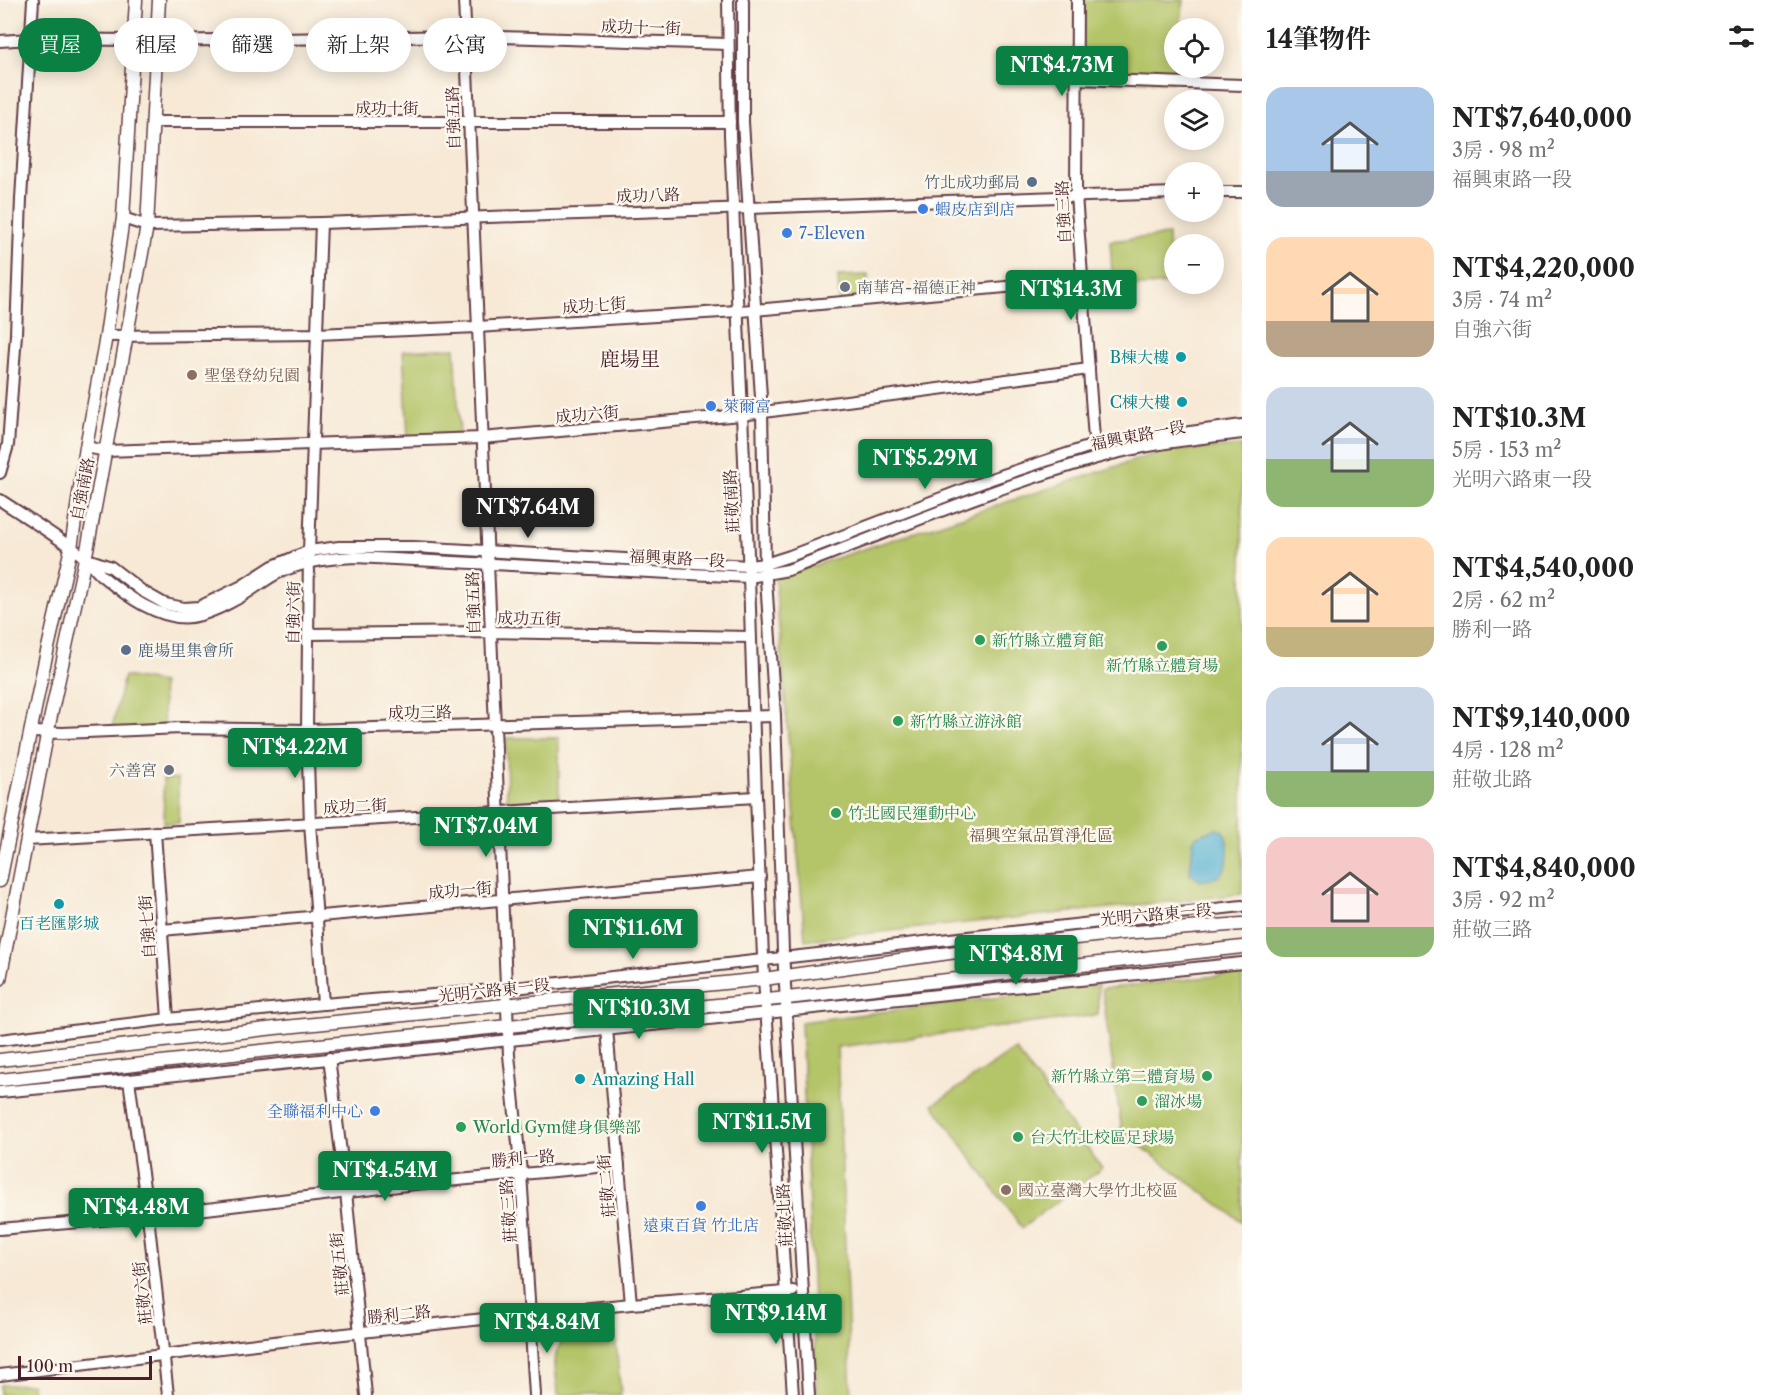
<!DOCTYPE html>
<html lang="zh-TW">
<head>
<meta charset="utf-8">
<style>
  :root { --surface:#fff; --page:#f6f6f6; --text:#222; --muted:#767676; --accent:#0b8043 }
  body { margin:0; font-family:"Libre Caslon Text","Noto Serif TC",serif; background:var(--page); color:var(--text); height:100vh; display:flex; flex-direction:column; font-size:22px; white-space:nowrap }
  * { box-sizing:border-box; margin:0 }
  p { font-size:20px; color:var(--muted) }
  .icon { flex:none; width:33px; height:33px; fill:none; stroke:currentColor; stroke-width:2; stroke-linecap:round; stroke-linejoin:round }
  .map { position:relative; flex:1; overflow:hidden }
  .drawer { display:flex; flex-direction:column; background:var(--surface); width:540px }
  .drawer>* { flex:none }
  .top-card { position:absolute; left:18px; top:18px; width:570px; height:54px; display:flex; gap:12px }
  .fabs { position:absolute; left:1164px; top:18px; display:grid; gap:12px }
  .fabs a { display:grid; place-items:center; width:60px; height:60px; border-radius:50%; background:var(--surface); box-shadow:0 3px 15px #0003; font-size:30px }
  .scale { position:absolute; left:18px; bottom:15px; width:134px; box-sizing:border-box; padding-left:6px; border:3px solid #4a1f2b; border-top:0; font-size:16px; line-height:21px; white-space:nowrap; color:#4a1f2b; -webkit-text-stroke:4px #fbf7ec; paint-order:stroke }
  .price { position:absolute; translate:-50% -51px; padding:0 14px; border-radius:6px; background:var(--accent); color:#fff; font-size:20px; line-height:39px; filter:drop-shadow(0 2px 3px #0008) }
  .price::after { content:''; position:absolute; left:50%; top:36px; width:18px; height:14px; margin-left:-9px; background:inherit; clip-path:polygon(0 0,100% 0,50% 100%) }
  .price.selected { background:#222; color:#fff }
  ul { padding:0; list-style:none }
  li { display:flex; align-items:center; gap:18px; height:150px; padding:0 24px }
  li span { display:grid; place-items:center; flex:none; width:168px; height:120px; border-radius:18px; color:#555 }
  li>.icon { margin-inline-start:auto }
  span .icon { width:72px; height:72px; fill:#fffc; stroke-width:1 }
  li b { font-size:26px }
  h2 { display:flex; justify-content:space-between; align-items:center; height:72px; padding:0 24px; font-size:26px }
  .chip { padding:0 21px; border-radius:27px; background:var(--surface); box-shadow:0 3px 15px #0003; font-size:21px; line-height:54px }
  .chip.selected { background:var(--accent); color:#fff }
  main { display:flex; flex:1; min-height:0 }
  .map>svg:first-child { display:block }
</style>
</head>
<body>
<main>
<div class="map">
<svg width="1242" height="1395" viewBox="0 0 1242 1395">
  <rect width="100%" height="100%" fill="#fbf7ec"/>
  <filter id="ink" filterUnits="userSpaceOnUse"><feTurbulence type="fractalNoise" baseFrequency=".0167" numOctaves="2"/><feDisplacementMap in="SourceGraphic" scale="12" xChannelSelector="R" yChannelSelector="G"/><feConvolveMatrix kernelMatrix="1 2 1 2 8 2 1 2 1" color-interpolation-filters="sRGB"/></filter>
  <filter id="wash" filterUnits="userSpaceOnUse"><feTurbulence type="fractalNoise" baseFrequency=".008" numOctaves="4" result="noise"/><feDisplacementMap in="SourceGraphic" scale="24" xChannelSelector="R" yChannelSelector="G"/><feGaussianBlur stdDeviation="1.35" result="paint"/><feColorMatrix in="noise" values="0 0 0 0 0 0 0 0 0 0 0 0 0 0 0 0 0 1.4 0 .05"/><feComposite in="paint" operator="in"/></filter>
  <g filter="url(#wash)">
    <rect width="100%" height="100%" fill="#f7e9d6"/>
    <g fill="#b4c467" stroke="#7f7249" stroke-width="1.5">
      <polygon points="1077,0 1184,0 1180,28 1174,28 1174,65 1172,82 1077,79"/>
      <polygon points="1168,235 1170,284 1113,288 1110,241"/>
      <polygon points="868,275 868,299 839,300 838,276"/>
      <polygon points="455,348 460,434 408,437 403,351"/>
      <polygon points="1242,446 1242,894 805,940 775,578 1163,451"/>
      <polygon points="124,676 162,683 164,729 111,732"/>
      <polygon points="506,738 559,738 559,803 507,804"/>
      <polygon points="163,779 178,779 179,823 164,823"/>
      <polygon points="1242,973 1242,1222 1122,1132 1102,989"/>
      <polygon points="1098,985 1098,1015 837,1047 851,1395 817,1395 801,1022"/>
      <polygon points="1015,1049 1102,1168 1022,1228 933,1105"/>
      <path d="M580 1330C593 1330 603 1335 615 1333L621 1395H558C556 1363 546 1346 580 1330Z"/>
      <polygon points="32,1384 33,1395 0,1395 0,1385"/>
    </g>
    <path fill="#50aecf" stroke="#4d667d" stroke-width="1.5" d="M1216 829 1224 831C1229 843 1231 866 1220 875 1214 880 1207 880 1200 881L1190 873 1193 842 1196 836Z"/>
  </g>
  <g filter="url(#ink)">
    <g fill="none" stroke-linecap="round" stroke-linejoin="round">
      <g stroke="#643d45" stroke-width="14">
        <g id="minor">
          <polyline points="464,0 509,1055 521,1173 535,1395"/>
          <polyline points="728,0 730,135 749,577 756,797 764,979 793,1395"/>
          <polyline points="743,0 743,122 762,412 765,564 775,716 783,951 809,1395"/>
          <polyline points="1077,0 1076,195 1095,452"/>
          <polyline points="0,41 30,39 133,40"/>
          <polyline points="156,41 465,36 728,44"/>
          <polyline points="1077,79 1242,85"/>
          <polyline points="152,122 730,122"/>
          <polyline points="1214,192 1242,192"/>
          <polyline points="123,218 147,226 321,223 1174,193"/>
          <polyline points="321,223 309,551 307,730 310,823 323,1004"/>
          <polyline points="106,336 317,334 477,327 754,310 1082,280"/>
          <polyline points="86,447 106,451 482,438 741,415 1089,369"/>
          <polyline points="0,473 8,445 16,334 21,199 33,0"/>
          <path d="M0 500C28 518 56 536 83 556 90 562 95 570 102 576 125 595 160 621 191 617 205 615 220 608 233 601 248 594 261 582 276 574 301 562 328 558 355 557L749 577 788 570C889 532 989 489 1093 459 1141 445 1192 439 1242 433"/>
          <polyline points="87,559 111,567 142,591 165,604 184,608 199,607 242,586 273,566 309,551 339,547 413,547 749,566 765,564 790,556 991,479 1094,445 1242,425"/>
          <polyline points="308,634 489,632 750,637"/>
          <polyline points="31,732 63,733 181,728 307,730 775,716"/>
          <polyline points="155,832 168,1019"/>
          <polyline points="27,840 756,797"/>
          <polyline points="162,930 760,877"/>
          <polyline points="607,1029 631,1304"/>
          <polyline points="0,1040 168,1019 323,1004 506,989 1242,906"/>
          <polyline points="329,1058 346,1192 366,1395"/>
          <polyline points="129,1080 148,1216 168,1395"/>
          <polyline points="0,1092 129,1080 1242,963"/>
          <polyline points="0,1229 148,1216 415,1184 619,1165"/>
          <path d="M0 1375C210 1348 420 1325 631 1304 685 1299 739 1297 793 1291"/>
        </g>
      </g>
      <g stroke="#643d45" stroke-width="15">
        <g id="major">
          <polyline points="0,881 44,665 71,548 86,447 106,336 123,218 136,0"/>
          <polyline points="0,979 50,720 88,545 147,226 159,0"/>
          <polyline points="0,1060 275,1028 764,979 992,947 1122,933 1242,924"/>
          <polyline points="0,1080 260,1051 787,998 1242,947"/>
        </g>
      </g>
      <use href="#minor" stroke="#fff" stroke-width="10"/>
      <use href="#major" stroke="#fff" stroke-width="12"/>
    </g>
  </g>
  <g fill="#5c6f8a" stroke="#fbf7ec" stroke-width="2">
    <circle cx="1032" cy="182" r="6"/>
    <circle cx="126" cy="650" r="6"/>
  </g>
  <g fill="#3f7fe0" stroke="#fbf7ec" stroke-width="2">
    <circle cx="923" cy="209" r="6"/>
    <circle cx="787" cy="233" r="6"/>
    <circle cx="711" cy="406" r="6"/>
    <circle cx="375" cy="1111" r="6"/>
    <circle cx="701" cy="1206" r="6"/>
  </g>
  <g fill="#6b7280" stroke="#fbf7ec" stroke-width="2">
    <circle cx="845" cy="287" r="6"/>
    <circle cx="169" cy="770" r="6"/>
  </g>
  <g fill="#0f9aa8" stroke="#fbf7ec" stroke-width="2">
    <circle cx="1181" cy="357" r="6"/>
    <circle cx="1182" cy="402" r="6"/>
    <circle cx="59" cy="904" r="6"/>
    <circle cx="580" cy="1079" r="6"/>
  </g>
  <g fill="#8d6e63" stroke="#fbf7ec" stroke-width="2">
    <circle cx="192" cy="375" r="6"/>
    <circle cx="1006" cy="1190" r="6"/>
  </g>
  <g fill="#2e9e5b" stroke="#fbf7ec" stroke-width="2">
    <circle cx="980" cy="640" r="6"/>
    <circle cx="1162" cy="646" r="6"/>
    <circle cx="898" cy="721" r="6"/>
    <circle cx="836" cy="813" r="6"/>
    <circle cx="1207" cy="1076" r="6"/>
    <circle cx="1142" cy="1101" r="6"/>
    <circle cx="461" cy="1127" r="6"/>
    <circle cx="1018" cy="1137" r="6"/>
  </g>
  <g text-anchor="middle" stroke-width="5" stroke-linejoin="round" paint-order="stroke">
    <g font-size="16" fill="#4a1f2b" stroke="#fbf7ec">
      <text transform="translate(641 27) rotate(2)" y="6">成功十一街</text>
      <text x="387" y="114">成功十街</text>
      <text transform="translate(453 118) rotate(-92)" y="6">自強五路</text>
      <text transform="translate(648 195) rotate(-2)" y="6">成功八路</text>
      <text transform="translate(1063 212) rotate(-93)" y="6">自強三路</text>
      <text transform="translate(594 305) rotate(-4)" y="6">成功七街</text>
      <text transform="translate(587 414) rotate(-5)" y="6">成功六街</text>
      <text transform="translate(1138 435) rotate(-11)" y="6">福興東路一段</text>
      <text transform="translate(82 489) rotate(-79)" y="6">自強南路</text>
      <text transform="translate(731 501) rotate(-93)" y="6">莊敬南路</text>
      <text transform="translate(677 558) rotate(3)" y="6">福興東路一段</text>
      <text transform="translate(473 603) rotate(-92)" y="6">自強五路</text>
      <text transform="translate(293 613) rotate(-89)" y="6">自強六街</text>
      <text transform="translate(529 618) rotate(1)" y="6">成功五街</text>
      <text transform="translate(420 712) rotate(-1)" y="6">成功三路</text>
      <text transform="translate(355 806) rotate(-3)" y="6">成功二街</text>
      <text transform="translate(460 890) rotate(-5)" y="6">成功一街</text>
      <text transform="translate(1156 914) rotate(-5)" y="6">光明六路東一段</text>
      <text transform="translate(147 927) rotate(-94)" y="6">自強七街</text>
      <text transform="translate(494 990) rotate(-6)" y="6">光明六路東一段</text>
      <text transform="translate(523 1158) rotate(-5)" y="6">勝利一路</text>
      <text transform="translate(606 1186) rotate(-95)" y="6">莊敬二街</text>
      <text transform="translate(508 1211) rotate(-94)" y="6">莊敬三路</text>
      <text transform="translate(784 1215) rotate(-93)" y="6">莊敬北路</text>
      <text transform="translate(339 1264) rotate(-96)" y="6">莊敬五街</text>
      <text transform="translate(142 1293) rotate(-97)" y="6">莊敬六街</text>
      <text transform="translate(399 1314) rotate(-6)" y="6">勝利二路</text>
    </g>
    <g font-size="16" fill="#4e5e75" stroke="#fbf7ec" text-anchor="end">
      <text x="1020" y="188">竹北成功郵局</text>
      <text x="138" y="656" text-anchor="start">鹿場里集會所</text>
    </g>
    <g font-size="16" fill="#366cbe" stroke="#fbf7ec" text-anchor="start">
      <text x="935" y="215">蝦皮店到店</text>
      <text x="799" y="239">7-Eleven</text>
      <text x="723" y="412">萊爾富</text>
      <text x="363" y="1117" text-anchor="end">全聯福利中心</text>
      <text x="701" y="1231" text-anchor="middle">遠東百貨 竹北店</text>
    </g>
    <g font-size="16" fill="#5b616d" stroke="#fbf7ec" text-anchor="start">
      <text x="857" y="293">南華宮-福德正神</text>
      <text x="157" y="776" text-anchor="end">六善宮</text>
    </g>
    <g font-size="16" fill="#0d838f" stroke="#fbf7ec" text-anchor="end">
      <text x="1169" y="363">B棟大樓</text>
      <text x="1170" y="408">C棟大樓</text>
      <text x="59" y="929" text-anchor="middle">百老匯影城</text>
      <text x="592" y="1085" text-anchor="start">Amazing Hall</text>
    </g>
    <g font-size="16" fill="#785e54" stroke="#fbf7ec" text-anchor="start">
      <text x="204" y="381">聖堡登幼兒園</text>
      <text x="1018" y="1196">國立臺灣大學竹北校區</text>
    </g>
    <g font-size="16" fill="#27864d" stroke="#fbf7ec" text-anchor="start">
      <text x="992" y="646">新竹縣立體育館</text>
      <text x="1162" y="671" text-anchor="middle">新竹縣立體育場</text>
      <text x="910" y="727">新竹縣立游泳館</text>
      <text x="848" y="819">竹北國民運動中心</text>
      <text x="1195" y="1082" text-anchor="end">新竹縣立第二體育場</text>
      <text x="1154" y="1107">溜冰場</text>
      <text x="473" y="1133">World Gym健身俱樂部</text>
      <text x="1030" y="1143">台大竹北校區足球場</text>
    </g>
    <g font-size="16" fill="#6a513d" stroke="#fbf7ec">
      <text x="1041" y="841">福興空氣品質淨化區</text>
    </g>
    <g font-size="20" fill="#4a1f2b" stroke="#fbf7ec">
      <text x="630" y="366">鹿場里</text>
    </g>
  </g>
</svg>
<div class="fabs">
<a><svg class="icon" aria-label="locate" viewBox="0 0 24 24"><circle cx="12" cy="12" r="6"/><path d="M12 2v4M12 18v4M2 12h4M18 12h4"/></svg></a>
<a><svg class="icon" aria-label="layers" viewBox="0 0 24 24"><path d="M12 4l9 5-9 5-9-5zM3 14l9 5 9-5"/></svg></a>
<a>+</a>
<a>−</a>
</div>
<div class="scale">100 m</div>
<b class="price" style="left:1062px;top:97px">NT$4.73M</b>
<b class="price" style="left:1071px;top:321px">NT$14.3M</b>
<b class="price" style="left:925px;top:490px">NT$5.29M</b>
<b class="price selected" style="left:528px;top:539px">NT$7.64M</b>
<b class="price" style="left:295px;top:779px">NT$4.22M</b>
<b class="price" style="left:486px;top:858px">NT$7.04M</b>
<b class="price" style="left:633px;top:960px">NT$11.6M</b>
<b class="price" style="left:1016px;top:986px">NT$4.8M</b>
<b class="price" style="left:639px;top:1040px">NT$10.3M</b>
<b class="price" style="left:762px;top:1154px">NT$11.5M</b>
<b class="price" style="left:385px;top:1202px">NT$4.54M</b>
<b class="price" style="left:136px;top:1239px">NT$4.48M</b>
<b class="price" style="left:776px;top:1345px">NT$9.14M</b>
<b class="price" style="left:547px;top:1354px">NT$4.84M</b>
<div class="top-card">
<a class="chip selected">買屋</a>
<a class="chip">租屋</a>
<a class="chip">篩選</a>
<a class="chip">新上架</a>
<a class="chip">公寓</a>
</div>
</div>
<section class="drawer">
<h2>14筆物件<svg class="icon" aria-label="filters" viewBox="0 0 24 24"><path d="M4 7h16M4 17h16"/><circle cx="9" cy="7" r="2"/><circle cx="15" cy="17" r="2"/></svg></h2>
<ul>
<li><span style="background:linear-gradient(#a9c7e8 70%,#9aa5b1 0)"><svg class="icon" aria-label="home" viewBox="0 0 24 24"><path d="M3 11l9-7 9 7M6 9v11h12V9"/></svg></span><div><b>NT$7,640,000</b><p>3房 · 98 m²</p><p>福興東路一段</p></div></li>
<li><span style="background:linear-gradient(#ffd9b3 70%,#b9a48a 0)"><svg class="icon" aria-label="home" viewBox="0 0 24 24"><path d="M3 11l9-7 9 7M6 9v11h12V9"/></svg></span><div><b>NT$4,220,000</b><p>3房 · 74 m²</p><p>自強六街</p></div></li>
<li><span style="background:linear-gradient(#c9d6e8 60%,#8fb573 0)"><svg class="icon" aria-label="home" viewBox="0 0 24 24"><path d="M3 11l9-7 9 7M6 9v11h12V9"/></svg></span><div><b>NT$10.3M</b><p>5房 · 153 m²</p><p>光明六路東一段</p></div></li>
<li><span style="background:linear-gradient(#ffd9b3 75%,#c2b280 0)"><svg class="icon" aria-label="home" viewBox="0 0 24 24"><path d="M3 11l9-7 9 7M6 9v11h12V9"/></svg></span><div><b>NT$4,540,000</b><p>2房 · 62 m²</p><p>勝利一路</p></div></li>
<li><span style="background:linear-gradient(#c9d6e8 70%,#8fb573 0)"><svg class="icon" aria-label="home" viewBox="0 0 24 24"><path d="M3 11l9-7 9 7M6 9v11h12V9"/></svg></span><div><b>NT$9,140,000</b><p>4房 · 128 m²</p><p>莊敬北路</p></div></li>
<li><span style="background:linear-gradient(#f6c9c9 75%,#8fb573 0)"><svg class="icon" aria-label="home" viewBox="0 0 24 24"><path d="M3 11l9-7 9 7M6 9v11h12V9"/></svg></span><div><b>NT$4,840,000</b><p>3房 · 92 m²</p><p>莊敬三路</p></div></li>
</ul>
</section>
</main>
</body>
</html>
